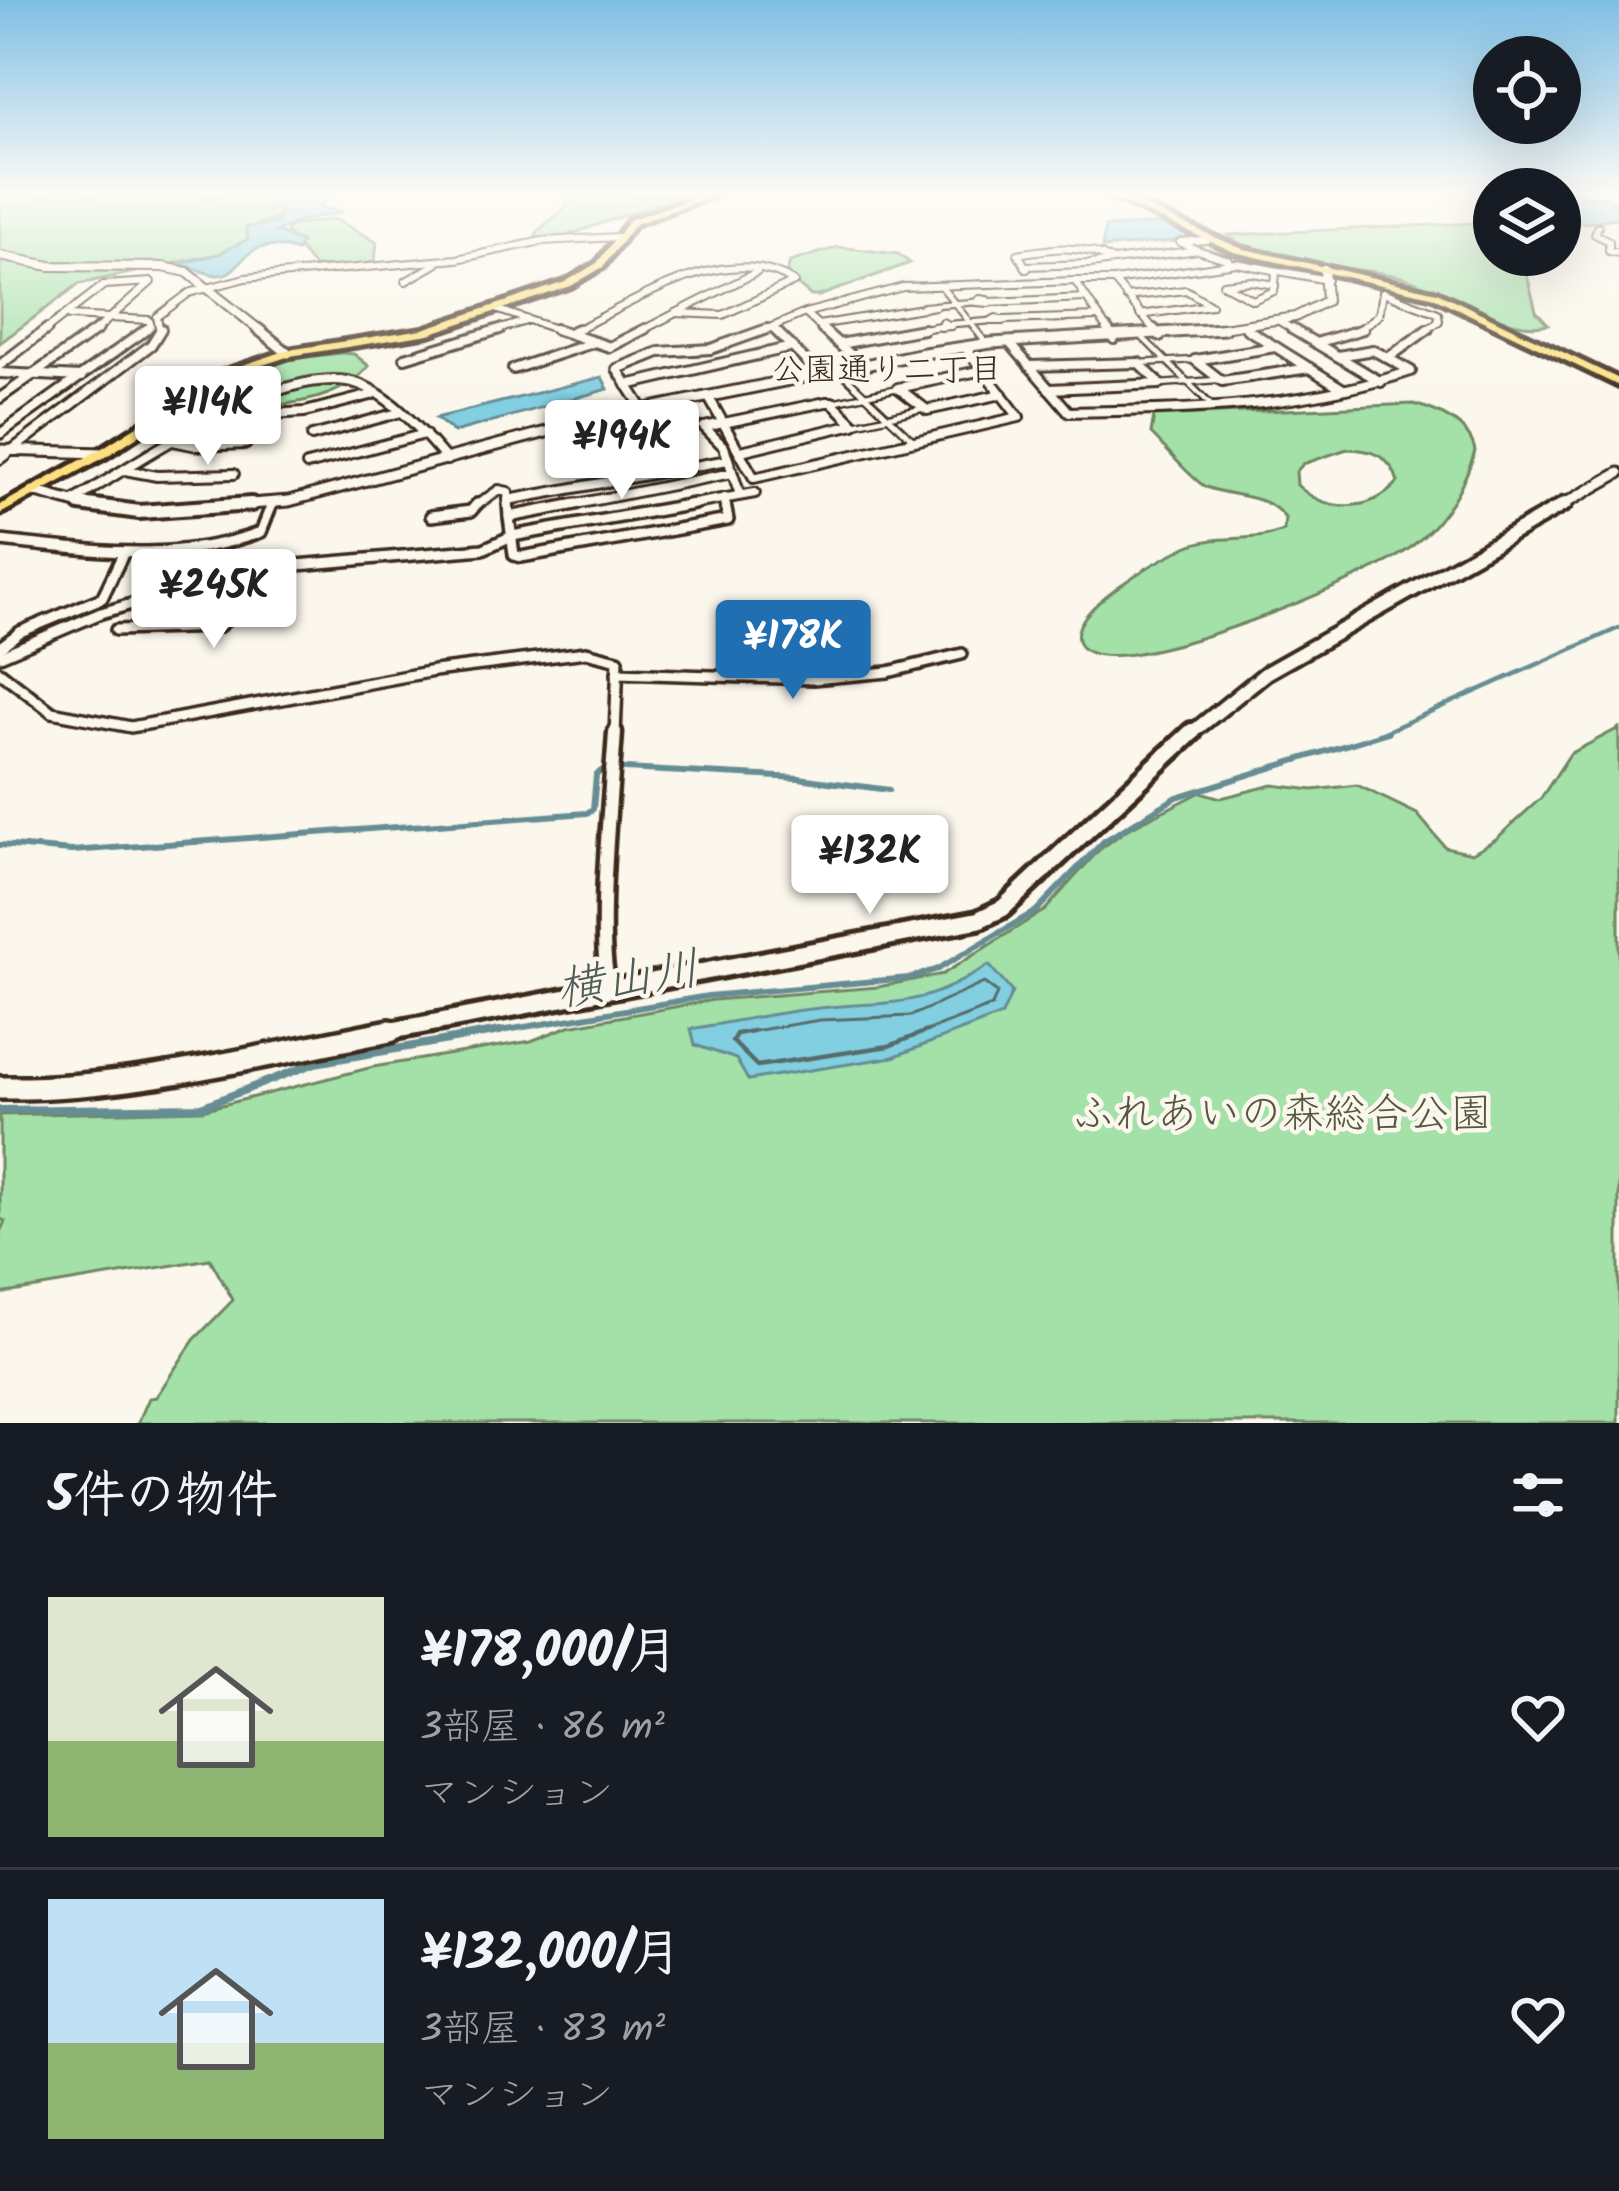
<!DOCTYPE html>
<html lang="ja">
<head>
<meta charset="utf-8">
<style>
  :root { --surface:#171b24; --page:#20242c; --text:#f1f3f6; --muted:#9ea1a6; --line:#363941; --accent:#1f6fb2 }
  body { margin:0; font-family:Kalam,"Klee One",sans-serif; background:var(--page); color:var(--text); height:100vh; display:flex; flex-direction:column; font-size:45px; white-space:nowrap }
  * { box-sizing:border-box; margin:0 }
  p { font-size:39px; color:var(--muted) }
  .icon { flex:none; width:66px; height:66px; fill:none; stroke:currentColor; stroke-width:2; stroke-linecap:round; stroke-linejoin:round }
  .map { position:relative; height:1423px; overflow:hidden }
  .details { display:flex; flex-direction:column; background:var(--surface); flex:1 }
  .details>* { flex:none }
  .controls { position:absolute; left:1473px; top:36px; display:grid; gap:24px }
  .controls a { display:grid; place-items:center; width:108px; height:108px; border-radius:50%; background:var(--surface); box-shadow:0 12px 48px #0002; font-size:60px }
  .price { position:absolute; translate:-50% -102px; padding:0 27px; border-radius:12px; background:#fff; color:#222; font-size:39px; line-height:78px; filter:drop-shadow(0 3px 6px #0008) }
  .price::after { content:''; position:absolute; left:50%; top:72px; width:36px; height:27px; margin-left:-18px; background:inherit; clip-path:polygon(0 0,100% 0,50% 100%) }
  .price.selected { background:var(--accent); color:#fff }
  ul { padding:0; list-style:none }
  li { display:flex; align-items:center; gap:36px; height:300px; padding:0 48px }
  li+li { border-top:3px solid var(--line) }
  li span { display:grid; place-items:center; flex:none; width:336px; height:240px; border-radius:0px; color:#555 }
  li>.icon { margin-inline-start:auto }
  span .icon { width:144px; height:144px; fill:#fffc; stroke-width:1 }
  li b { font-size:51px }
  h2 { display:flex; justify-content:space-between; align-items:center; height:144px; padding:0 48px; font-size:51px }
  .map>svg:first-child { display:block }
</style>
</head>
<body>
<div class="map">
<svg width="1619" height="1423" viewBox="0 0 1619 1423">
  <rect width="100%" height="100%" fill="#fbf7ec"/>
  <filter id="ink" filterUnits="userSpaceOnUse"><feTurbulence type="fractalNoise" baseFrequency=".00833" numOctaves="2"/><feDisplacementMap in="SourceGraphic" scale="24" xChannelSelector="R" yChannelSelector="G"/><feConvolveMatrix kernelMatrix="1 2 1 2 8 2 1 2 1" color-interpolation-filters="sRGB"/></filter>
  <g filter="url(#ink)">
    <g fill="#a3e1a9" stroke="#6f8664" stroke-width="3" fill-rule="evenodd">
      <polygon points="0,196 279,196 271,210 280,207 282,217 252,227 249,239 218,254 79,284 0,343"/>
      <path d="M571 196H678L566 236 534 240C540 221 565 217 571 196Z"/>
      <polygon points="335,219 377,242 375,260 365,265 314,267 286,232 289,226"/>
      <path d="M1494 222V255H1522L1536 311 1548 324C1510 335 1446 292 1408 279 1352 262 1272 273 1228 235Z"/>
      <polygon points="838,247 898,254 910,263 819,296 811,296 786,275 790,262"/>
      <path d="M342 353 354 354 369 366C336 405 280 404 233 411L217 408 211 401C228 360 302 358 342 353Z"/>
      <path d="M1413 404C1437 410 1470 424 1475 451 1463 489 1442 523 1410 548 1373 577 1108 690 1080 645 1060 612 1163 558 1186 547 1217 533 1254 544 1284 530L1285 518C1267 493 1233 498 1206 487 1195 483 1163 445 1151 434L1154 416ZM1347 449C1371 449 1391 456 1398 482 1371 513 1326 513 1297 485L1296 472 1303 464Z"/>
      <polygon points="1619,728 1619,1423 138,1423 149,1398 156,1397 194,1340 233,1300 210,1259 0,1294 0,1232 5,1221 0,1219 0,1115 202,1110 373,1067 531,1041 569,1026 713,1000 878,987 943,974 1045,910 1099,850 1126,830 1201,792 1221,798 1273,785 1313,790 1357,785 1417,814 1445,847 1472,853 1496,839 1541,798 1570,754"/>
    </g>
    <g fill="#82cfe1" stroke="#668d93" stroke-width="3">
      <path d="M279 196H328L320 207 342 212 300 221 277 232 301 242 297 251C240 232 245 275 218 275 207 275 191 266 179 264L218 254 248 239 246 228 278 222 281 208 264 207Z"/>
      <polygon points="1560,196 1606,196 1616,204 1617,218 1584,223 1560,219"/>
      <polygon points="1165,224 1196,239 1102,248 1105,227"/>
      <polygon points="602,377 608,389 454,432 436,418"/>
      <path d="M989 965 1012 992 1002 1015 893 1057 748 1080 736 1059 695 1045 691 1029C734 1022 777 1012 820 1008 897 1000 919 1010 989 965Z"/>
    </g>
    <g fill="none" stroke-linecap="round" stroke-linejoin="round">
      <polyline stroke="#576c6c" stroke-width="3" points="736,1034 820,1020 911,1016 984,983 997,993 992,1006 919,1034"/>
      <polyline stroke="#576c6c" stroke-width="4.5" points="753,1031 736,1034 732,1041 757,1066 889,1046 927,1031"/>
      <polyline stroke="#668d93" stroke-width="4.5" points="1378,735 1619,628"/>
      <g stroke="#668d93" stroke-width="6">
        <polyline points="0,845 72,851 587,813 593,809 596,775 605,768 799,778 889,790"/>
        <polyline points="483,1034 708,996 909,978 938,969 1036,911 1104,841 1177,797 1388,732"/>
      </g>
      <polyline stroke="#668d93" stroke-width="8" points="0,1110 201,1107 315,1063 500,1031"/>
      <g stroke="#3b2a1e" stroke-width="9">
        <g id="pedestrian">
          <polyline points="941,286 987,344"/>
          <polyline points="935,305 976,302"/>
          <polyline points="951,324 991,321"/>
          <polyline points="1143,338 1213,407"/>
          <polyline points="1139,363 1195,360"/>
          <polyline points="842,373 914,441"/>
          <polyline points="1160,384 1217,380"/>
          <polyline points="832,402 898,388"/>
          <polyline points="854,424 921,409"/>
        </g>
      </g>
      <g stroke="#3b2a1e" stroke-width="10">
        <g id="minor-far3">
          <polyline points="1598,226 1595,234 1609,241 1609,251 1619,253"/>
          <polyline points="1195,249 1180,242 1207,240"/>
          <polyline points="1025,266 1090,264 1198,250 1229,260"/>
          <path d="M1027 269 1018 254C1052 248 1082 243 1113 261"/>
          <polyline points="406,281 436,264"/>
          <polygon points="1251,281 1275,285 1274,291 1253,300 1223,284"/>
          <polyline points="1275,285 1276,272"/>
          <polyline points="1126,297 1186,290 1211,305 1140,315"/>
          <polygon points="980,299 987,300 989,303 976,302"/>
          <polyline points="989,302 1086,298"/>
          <polyline points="923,307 935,306 818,325 805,313 903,287 1075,281"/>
          <polyline points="496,309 564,332"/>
          <polyline points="69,316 149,320 151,326 143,332"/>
          <polygon points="996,318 1003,321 991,321"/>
          <polyline points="1003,320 1099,317"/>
          <polyline points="1279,321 1297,332"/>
          <polygon points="942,322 951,326 940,327"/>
          <polyline points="818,325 825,332"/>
          <polyline points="1243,326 1252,332"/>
          <polyline points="43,332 104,285 151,282 94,332"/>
          <polyline points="160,332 157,317 189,293 245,278 457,259 542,241 619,237"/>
          <polyline points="491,332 526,321"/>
          <path d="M572 332C633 303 728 238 794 282L723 315 676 313 757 272"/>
          <polyline points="639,332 676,313"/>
          <polyline points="759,332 772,327"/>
          <polyline points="777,332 772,327 805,313"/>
          <polyline points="907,332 939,326"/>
          <polyline points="1109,332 1075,281 1114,281"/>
          <polyline points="1156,332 1114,281 1236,263 1327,280"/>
          <polyline points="1356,332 1379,315 1383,292 1438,313 1439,321 1424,332"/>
        </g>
      </g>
      <g stroke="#3b2a1e" stroke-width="14">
        <g id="minor-far2">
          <polyline points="555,329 610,347 645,329"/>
          <polyline points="774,329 819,374"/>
          <polyline points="822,329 862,365"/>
          <polyline points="1107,329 1114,339"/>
          <polyline points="1154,329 1160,336"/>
          <polyline points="1247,329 1343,389"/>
          <polyline points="1292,329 1381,382"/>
          <polyline points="569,333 578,329"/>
          <path d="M1009 342 1069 412C1186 410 1300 409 1411 371L1373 350 1338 356"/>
          <polyline points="1316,343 1363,329"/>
          <polyline points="839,344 923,329"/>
          <polyline points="1275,347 1195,360 1222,381 1310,368"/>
          <polyline points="405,358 500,329"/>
          <polyline points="1388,358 1428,329"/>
          <polyline points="0,365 47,329"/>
          <polyline points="1029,366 1139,363 1160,384 1049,389"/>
          <polyline points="513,369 595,342"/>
          <polyline points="983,370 898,388 927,410 1002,394"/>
          <polyline points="0,373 81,377"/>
          <polyline points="627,385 792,347"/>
          <polyline points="708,396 754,478 1019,417 965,347"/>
          <polyline points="0,398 98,329"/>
          <polyline points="643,409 617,369 659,352 711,349 767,329"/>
          <polyline points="221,417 305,412 371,395"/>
          <polyline points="0,434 147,329"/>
          <polyline points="312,436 398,413"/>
          <polyline points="173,441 197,446 246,444"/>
          <polyline points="0,459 151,345 161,329"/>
          <polyline points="307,465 425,434"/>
          <polyline points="125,470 157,476 234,474"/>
          <polyline points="740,495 724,447 704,427 826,402 832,402 854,424 741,451"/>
          <polyline points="724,498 726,507"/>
          <polyline points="508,500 728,460"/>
          <path d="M72 502C136 463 271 369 347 381 385 387 423 432 447 460"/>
          <polyline points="474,507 499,490 508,492 509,507"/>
          <polyline points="561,507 732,473"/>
          <polyline points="677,507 755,493"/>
        </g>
      </g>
      <g stroke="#3b2a1e" stroke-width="16">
        <g id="minor-far1">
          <polyline points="508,504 509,517 576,504"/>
          <polyline points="431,516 471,511 477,504"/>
          <polyline points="509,517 514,555 521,557 728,520 725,504"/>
          <path d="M0 541C90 550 175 564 261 532L272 504"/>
          <polyline points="116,630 218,627 228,619 251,569"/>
          <polyline points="0,647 20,632 102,598 123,554"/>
          <polyline points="0,656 101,613 251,569 483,549 512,536 694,504"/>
          <polyline points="0,672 52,712 131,727 434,671 586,652 618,660 615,735"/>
          <polyline points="617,673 813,679 888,672 962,654"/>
        </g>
      </g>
      <g stroke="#3b2a1e" stroke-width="21">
        <path id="minor" d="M611 991C594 948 612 787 615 732"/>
      </g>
      <g stroke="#3b2a1e" stroke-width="12">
        <g id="tertiary-far4">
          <polyline points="0,256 50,266 163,267 187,272 262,332"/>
          <polyline points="1196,332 1295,317 1326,301 1324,269"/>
        </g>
      </g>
      <g stroke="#3b2a1e" stroke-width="15">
        <g id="tertiary-far3">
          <polyline points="258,329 288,353"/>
          <polyline points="0,450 103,453"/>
          <polyline points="33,491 91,507"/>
          <polyline points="210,507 289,501 591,420 924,353 991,343 1224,329"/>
          <polyline points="1559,507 1619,473"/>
        </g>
      </g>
      <g stroke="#3b2a1e" stroke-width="20">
        <g id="tertiary-far2">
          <polyline points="80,504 139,512 251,504"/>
          <polyline points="1189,735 1266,673 1565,504"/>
        </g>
      </g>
      <g stroke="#3b2a1e" stroke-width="26">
        <polyline id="tertiary-far1" points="374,1034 978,920 1003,908 1192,732"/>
      </g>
      <g stroke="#3b2a1e" stroke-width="30">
        <path id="tertiary" d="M0 1088C131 1090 262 1055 390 1031"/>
      </g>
      <g stroke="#3b2a1e" stroke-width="10">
        <g id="primary">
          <polygon points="700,196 712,196 635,224 603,267 571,286 429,334 290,356 230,376 107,456 0,514 0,505 99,450 222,372 288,350 423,329 565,282 597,263 629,220"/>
          <polygon points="1110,196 1121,196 1240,248 1437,292 1619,379 1619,386 1431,296 1234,252"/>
        </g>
      </g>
      <use href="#pedestrian" stroke="#fbf7ec" stroke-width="4.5"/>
      <use href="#minor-far3" stroke="#fbf7ec" stroke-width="6"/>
      <use href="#minor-far2" stroke="#fbf7ec" stroke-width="8"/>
      <use href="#minor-far1" stroke="#fbf7ec" stroke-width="9"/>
      <use href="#minor" stroke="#fbf7ec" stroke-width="12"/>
      <use href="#tertiary-far4" stroke="#fbf7ec" stroke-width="8"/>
      <use href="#tertiary-far3" stroke="#fbf7ec" stroke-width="9"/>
      <use href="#tertiary-far2" stroke="#fbf7ec" stroke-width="12"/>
      <use href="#tertiary-far1" stroke="#fbf7ec" stroke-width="16"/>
      <use href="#tertiary" stroke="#fbf7ec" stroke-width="21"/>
      <use href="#primary" fill="#fce080" fill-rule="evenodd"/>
    </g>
  </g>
  <linearGradient id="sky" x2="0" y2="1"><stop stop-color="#7fbfe5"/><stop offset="0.49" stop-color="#fdfbf6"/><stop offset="1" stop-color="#fdfbf6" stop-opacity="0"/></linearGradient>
  <rect width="1619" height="396" fill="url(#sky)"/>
  <g text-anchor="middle" stroke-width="9" stroke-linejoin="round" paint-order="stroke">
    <g font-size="33" fill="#3b2a1e" stroke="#fbf7ec">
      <text x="887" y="380">公園通り二丁目</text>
    </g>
    <g font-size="42" fill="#555841" stroke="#fbf7ec">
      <text x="1282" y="1127">ふれあいの森総合公園</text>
    </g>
    <g font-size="48" font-style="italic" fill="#505c58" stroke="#fbf7ec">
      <text transform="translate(628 977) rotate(-9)" y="17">横山川</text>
    </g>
  </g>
</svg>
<div class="controls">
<a><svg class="icon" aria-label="locate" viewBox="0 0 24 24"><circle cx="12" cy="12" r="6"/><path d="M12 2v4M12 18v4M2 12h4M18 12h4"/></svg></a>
<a><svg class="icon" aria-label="layers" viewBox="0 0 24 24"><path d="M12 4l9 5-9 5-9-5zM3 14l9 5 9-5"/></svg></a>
</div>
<b class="price" style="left:208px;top:468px">¥114K</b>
<b class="price" style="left:622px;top:502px">¥194K</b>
<b class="price" style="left:214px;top:651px">¥245K</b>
<b class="price selected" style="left:793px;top:702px">¥178K</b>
<b class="price" style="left:870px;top:917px">¥132K</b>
</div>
<section class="details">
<h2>5件の物件<svg class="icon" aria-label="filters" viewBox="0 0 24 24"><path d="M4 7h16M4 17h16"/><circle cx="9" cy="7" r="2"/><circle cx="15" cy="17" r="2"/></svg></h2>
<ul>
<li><span style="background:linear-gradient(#dfe7d0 60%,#8fb573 0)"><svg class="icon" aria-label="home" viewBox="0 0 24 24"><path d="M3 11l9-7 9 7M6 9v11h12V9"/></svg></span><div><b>¥178,000/月</b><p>3部屋 · 86 m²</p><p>マンション</p></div><svg class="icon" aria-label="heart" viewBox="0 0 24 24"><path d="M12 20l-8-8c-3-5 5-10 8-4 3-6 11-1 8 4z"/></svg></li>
<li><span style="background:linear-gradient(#bfe0f5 60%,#8fb573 0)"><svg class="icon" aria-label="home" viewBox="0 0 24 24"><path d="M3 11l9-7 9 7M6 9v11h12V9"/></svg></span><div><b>¥132,000/月</b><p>3部屋 · 83 m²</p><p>マンション</p></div><svg class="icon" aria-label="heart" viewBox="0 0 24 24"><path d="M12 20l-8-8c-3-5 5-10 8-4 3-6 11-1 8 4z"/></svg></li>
</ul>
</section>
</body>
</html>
